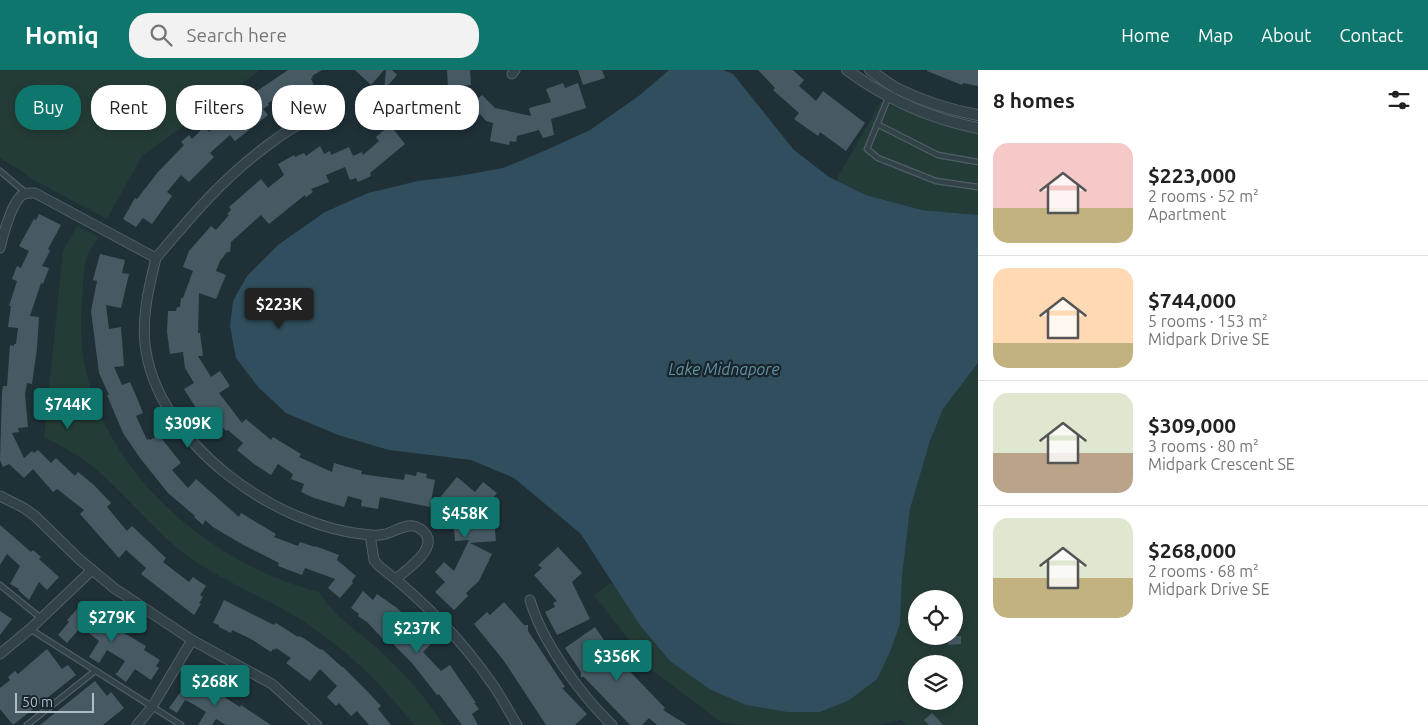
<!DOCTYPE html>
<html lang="en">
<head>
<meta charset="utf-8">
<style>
  :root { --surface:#fff; --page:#f2f2f2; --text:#222; --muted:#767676; --line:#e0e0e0; --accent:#0f766e }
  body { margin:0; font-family:Ubuntu,sans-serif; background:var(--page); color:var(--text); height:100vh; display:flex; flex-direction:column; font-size:19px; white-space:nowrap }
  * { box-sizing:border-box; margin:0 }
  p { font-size:16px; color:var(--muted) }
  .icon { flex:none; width:28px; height:28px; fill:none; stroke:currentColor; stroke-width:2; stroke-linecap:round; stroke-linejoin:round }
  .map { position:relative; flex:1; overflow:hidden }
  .drawer { display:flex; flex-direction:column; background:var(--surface); width:450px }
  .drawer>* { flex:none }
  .top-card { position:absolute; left:15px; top:15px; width:475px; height:45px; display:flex; gap:10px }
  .controls { position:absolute; left:908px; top:520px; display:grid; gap:10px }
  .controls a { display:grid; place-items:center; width:55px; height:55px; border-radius:50%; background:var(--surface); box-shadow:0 2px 8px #0003; font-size:25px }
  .scale { position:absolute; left:15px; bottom:12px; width:79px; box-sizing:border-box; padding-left:5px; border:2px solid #adbcc5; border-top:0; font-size:14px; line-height:18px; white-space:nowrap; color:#adbcc5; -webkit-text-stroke:4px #18262c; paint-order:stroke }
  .price { position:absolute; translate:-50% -42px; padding:0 11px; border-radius:5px; background:var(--accent); color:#fff; font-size:16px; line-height:32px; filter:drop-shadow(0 1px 2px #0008) }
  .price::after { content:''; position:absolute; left:50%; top:30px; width:15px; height:11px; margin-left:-8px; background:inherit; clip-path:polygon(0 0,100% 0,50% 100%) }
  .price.selected { background:#222; color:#fff }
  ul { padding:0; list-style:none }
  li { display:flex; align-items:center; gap:15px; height:125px; padding:0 15px }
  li+li { border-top:1px solid var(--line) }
  li span { display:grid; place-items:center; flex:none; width:140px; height:100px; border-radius:15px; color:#555 }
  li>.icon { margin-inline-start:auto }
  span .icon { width:60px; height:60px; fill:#fffc; stroke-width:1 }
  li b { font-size:21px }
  h2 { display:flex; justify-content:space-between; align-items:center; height:60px; padding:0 15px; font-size:21px }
  .tag { padding:0 18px; border-radius:20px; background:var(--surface); box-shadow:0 2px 8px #0003; font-size:18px; line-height:45px }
  .tag.selected { background:var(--accent); color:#fff }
  header { display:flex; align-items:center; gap:30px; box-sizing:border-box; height:70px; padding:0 25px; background:var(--accent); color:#fff }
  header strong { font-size:24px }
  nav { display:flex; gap:28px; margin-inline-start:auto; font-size:18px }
  .search { width:350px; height:45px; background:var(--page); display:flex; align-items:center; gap:12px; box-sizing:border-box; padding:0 18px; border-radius:20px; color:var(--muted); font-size:19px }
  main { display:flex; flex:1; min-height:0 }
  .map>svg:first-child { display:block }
</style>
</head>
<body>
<header>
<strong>Homiq</strong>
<div class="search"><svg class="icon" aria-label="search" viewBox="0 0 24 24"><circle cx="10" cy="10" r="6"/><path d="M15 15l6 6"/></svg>Search here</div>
<nav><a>Home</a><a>Map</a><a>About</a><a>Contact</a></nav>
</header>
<main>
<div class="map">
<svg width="978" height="655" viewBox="0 0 978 655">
  <rect width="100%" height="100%" fill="#1f3037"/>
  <g fill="#243c37" fill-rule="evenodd">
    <polygon points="0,0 260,0 142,86 107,149 30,108 26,104 0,88"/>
    <polygon points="881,32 978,64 978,145 922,140 866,125 836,110"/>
    <path d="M77 156 99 167C95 173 90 180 87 186 83 197 83 223 82 235 68 372 195 491 319 522 333 546 357 560 377 578 402 600 426 627 443 655H414C381 613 343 576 298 548 261 525 220 510 186 485 153 460 129 428 98 401 82 387 63 377 44 367L63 181Z"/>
    <path d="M978 293V655H907L901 650 877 655H743L722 653 651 599 594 525 612 512 639 554 711 620 746 635 787 642H820L848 631 900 554 902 507 910 439 930 371 943 339ZM916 529H954V566H916ZM916 594H954V631H916Z"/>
  </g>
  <polygon fill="#304e5d" points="669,0 723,0 733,4 794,80 829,107 866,125 922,140 978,145 978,293 943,339 930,371 910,439 902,507 900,554 889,584 877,609 848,631 820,642 787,642 746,635 711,620 670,591 639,554 581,464 514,408 471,390 389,380 338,365 286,343 258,317 236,288 230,256 233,231 247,206 278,175 325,142 368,123 418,111 459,106 503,98 544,81 590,60 640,25"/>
  <g fill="#475a64">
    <polygon points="288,0 322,0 312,6 313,7 311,9 315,17 289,33 284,25 282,26 282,25 268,33 269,35 263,39 268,45 235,71 230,65 210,83 214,87 189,112 181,105 167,122 172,126 152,154 143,148 136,157 123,149 135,128 137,129 158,102 184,75 181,72 189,65 192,69 204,57 209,62 236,37 238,28 247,22 254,23"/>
    <polygon points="355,0 384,0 371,15"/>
    <polygon points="386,0 392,0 397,5 384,20"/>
    <polygon points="447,0 470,0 471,15 448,17"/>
    <polygon points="578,0 602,0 605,8 583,15"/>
    <polygon points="758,0 793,0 804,10 799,16 816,31 823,21 865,53 846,81 820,62 818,66 794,49 799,43 773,20 775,18"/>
    <polygon points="927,0 978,0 978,16 963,13 962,15 927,1"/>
    <polygon points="563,13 565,18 578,13 586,38 551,49 554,65 543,68 539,60 517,66 516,72 510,71 509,75 490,71 493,53 486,51 480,44 469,54 461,46 458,48 451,42 472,21 473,33 482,25 495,38 531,46 529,38 551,32 546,19"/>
    <polygon points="383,25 412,27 409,55 392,54 401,45 382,44"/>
    <polygon points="390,55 405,74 370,103 371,106 358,112 356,108 350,110 345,97 326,105 329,112 311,119 313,122 306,127 305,125 269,154 261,145 231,172 230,182 227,182 220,191 216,201 226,205 216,229 199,223 198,263 200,263 203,286 198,286 211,307 220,301 230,316 219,323 242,353 246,349 271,370 273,367 301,384 299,387 332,402 334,393 362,401 361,404 404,410 405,404 416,406 417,402 427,404 426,408 435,410 430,437 380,427 378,439 361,436 362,430 348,426 344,437 314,428 301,422 304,414 291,409 293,404 278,394 271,405 254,394 237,380 243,373 228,360 226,361 219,354 212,359 196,338 184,319 194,313 185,298 183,282 170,284 167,262 168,241 176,241 177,237 180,237 181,228 183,228 193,201 183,197 189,181 211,156 216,160 229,145 227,144 231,140 229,137 261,109 268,118 284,105 278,94 294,85 295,87 304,83 306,86 320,76 324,84 330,81 331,85 349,77 353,86 362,82 363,85 379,71 376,67"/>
    <polygon points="39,144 61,155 48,179 50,181 42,196 49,198 43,214 41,213 30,246 39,247 37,278 32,314 27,313 25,324 28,357 18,358 19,362 12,363 24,388 32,381 34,383 38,380 51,393 56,388 75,406 78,402 94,415 111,433 107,437 127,461 132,456 166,488 163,492 189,512 193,507 206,516 200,525 203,527 199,533 201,534 194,545 141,504 146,498 126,480 119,488 80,444 84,440 57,419 53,422 33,399 24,408 9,394 3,397 0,390 2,323 3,316 7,316 10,275 14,276 14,274 16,274 18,258 8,257 11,236 9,236 17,211 12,209 17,196 21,198 29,181 19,176 34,149 36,150"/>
    <polygon points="100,184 125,190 122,203 129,204 121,238 106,235 109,259 121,257 124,296 114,297 122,315 130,312 137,328 143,343 136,346 147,370 149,369 150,370 159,365 181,393 172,400 188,418 196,409 239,447 241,443 276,464 274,467 298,476 300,472 315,477 315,476 339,485 337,490 356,506 352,511 353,513 340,528 328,518 335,509 305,498 302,505 278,496 279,493 240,473 213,457 205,450 203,455 194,447 195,446 168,423 140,388 123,363 107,325 109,325 99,303 91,241 97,211 93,210"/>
    <polygon points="457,407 475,422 483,412 497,423 491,430 490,429 472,451 494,449 496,471 470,473 492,484 479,511 466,523 468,526 454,540 435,522 445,512 435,502 444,492 454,501 469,470 455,471 452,434 442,446 431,438"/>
    <polygon points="0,455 31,482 33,480 41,487 39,489 59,507 47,520 39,512 29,530 18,520 19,519 10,514 20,496 7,484 0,495"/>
    <polygon points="558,477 582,503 572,512 590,549 557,565 545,542 555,537 553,533 557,531 534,505 542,498 538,495"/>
    <polygon points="363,521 373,530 377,524 397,538 408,548 405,552 419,566 422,564 431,574 423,582 441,601 450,595 476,633 474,633 479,639 472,644 478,655 462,655 439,624 437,625 412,593 385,566 383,569 367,552 358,546 359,544 351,538"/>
    <polygon points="224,530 274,555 276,553 298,567 299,566 305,569 321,580 322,579 342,597 343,597 368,622 381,636 378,639 391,655 369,655 357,641 351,646 339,633 336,636 327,627 337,616 320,599 310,611 286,593 291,588 276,578 275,580 273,579 271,582 251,569 232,560 231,563 219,557 219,555 213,553"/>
    <polygon points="504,532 524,555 528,555 528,561 565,617 562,618 587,644 575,655 546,655 504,591 474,554 487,542 490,545"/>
    <polygon points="85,533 114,557 146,576 144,580 160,590 156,596 159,598 151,610 135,599 126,612 115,604 117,603 125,591 107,580 99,593 89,587 99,571 81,557 67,573 58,565 69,552 67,550 79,537 81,539"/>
    <polygon points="0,541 12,549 0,565"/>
    <polygon points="595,557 615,586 665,638 663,640 687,655 657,655 649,648 642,655 630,655 584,607 581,607 581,602 565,578"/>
    <polygon points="948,566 961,566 961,574 948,575"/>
    <polygon points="47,579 62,599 68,595 76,605 13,655 0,639 0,618 10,610 8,607 15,601 18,604"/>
    <polygon points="198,608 206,613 205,615 240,637 241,635 271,655 226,655 216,649 212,655 198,655 206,642 193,634 185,630 177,643 169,638 187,613 192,616"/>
    <polygon points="95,611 107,626 111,622 124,638 103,655 40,655"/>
    <polygon points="932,643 936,647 943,655 929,655 924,650"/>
  </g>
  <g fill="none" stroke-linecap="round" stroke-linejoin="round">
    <g stroke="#505f66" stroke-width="7">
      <g id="service">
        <polyline points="889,26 867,79 878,88 936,111 978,117"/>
        <polyline points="877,54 938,85 978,92"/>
        <polyline points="0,101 26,123"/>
        <polyline points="0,515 42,549"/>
        <polyline points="30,559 181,655"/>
        <polyline points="27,655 95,601"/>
      </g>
    </g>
    <g stroke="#505f66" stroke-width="11">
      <g id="minor">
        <polyline points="512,4 515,0"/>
        <path d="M0 178C3 165 11 136 20 127 24 122 29 123 35 123L156 188C149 217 142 244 145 274 156 373 277 458 370 465L374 490 379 496C423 530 462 570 493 615 502 628 509 642 517 655"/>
        <path d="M156 188C190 148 221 110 264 78 276 69 288 59 303 53 314 48 327 45 339 40"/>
        <polyline points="0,426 24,438 35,446 79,489 114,518 192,570 272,614 317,655"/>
        <path d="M370 465C388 467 393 459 408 456 413 455 419 457 423 461 441 477 407 499 396 509"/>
        <path d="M530 530C542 572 581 625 612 655"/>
        <polyline points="0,584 30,559 92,500"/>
        <polyline points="137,655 152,637 192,570"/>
      </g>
    </g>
    <g stroke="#505f66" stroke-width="12">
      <g id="tertiary">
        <path d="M847 0C885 28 931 49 978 58"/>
        <path d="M870 0C879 6 887 13 896 18 922 31 950 40 978 45"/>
      </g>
    </g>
    <use href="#service" stroke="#334148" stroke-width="4.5"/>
    <use href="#minor" stroke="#334148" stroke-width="9"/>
    <use href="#tertiary" stroke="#334148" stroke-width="10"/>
  </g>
  <g text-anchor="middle" stroke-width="4.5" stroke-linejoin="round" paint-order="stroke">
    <g font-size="16" font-style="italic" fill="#6491a5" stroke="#18262c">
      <text x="724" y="305">Lake Midnapore</text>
    </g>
  </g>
</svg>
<div class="controls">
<a><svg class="icon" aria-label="locate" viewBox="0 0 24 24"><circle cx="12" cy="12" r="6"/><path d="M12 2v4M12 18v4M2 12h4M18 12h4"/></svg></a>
<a><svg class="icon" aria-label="layers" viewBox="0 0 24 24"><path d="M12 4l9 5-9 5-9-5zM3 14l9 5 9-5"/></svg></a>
</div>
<div class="scale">50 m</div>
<b class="price selected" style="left:279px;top:260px">$223K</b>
<b class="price" style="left:68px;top:360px">$744K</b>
<b class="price" style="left:188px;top:379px">$309K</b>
<b class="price" style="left:465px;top:469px">$458K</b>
<b class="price" style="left:112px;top:573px">$279K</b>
<b class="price" style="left:417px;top:584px">$237K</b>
<b class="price" style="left:617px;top:612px">$356K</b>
<b class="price" style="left:215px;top:637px">$268K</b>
<div class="top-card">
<a class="tag selected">Buy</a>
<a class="tag">Rent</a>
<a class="tag">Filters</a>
<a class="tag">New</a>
<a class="tag">Apartment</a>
</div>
</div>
<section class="drawer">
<h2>8 homes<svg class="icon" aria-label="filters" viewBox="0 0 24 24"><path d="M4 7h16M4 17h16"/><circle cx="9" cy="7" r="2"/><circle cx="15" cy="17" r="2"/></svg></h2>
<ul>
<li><span style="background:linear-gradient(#f6c9c9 65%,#c2b280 0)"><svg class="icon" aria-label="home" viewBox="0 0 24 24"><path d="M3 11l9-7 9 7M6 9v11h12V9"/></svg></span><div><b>$223,000</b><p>2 rooms · 52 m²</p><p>Apartment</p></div></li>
<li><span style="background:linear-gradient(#ffd9b3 75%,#c2b280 0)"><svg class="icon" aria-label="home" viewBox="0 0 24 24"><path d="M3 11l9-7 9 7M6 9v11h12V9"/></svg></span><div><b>$744,000</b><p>5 rooms · 153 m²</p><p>Midpark Drive SE</p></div></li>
<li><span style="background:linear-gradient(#dfe7d0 60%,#b9a48a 0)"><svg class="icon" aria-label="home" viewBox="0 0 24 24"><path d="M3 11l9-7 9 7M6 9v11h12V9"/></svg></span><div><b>$309,000</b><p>3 rooms · 80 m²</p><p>Midpark Crescent SE</p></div></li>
<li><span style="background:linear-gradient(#dfe7d0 60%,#c2b280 0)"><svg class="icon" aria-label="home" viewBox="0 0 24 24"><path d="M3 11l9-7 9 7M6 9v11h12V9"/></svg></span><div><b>$268,000</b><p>2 rooms · 68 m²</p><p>Midpark Drive SE</p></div></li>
</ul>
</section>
</main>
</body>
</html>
